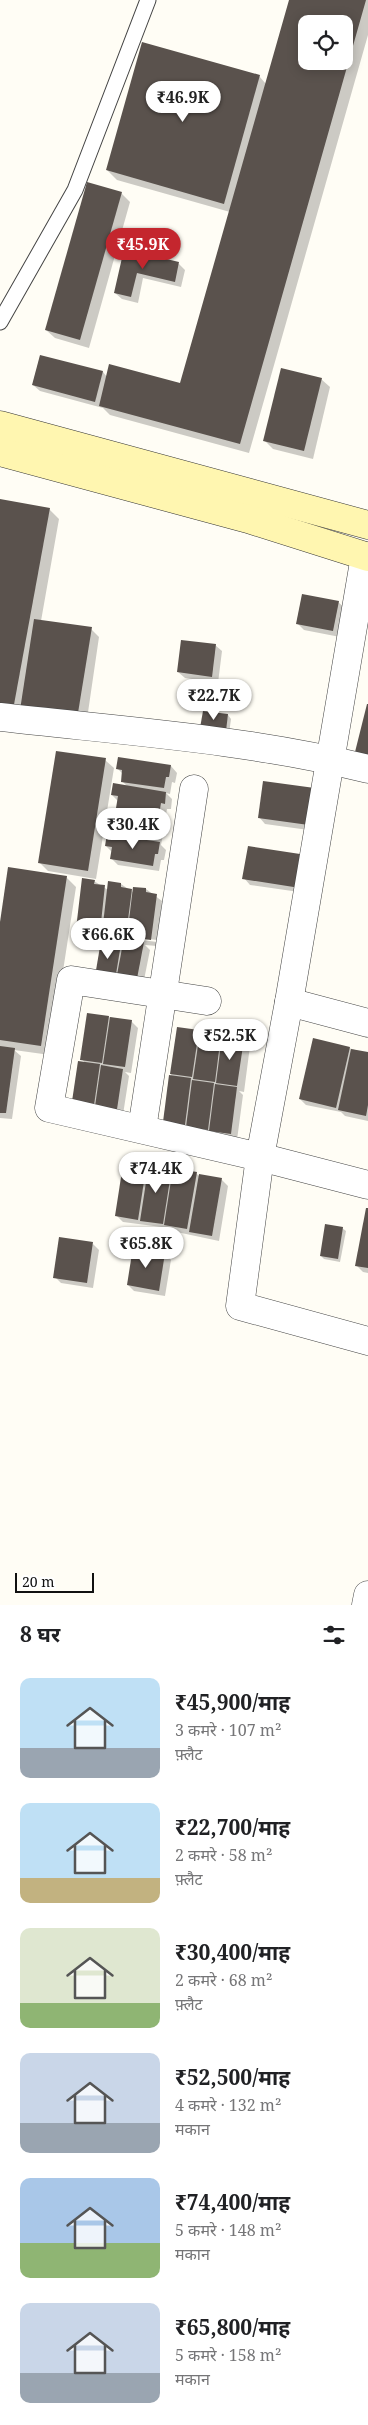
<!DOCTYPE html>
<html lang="hi">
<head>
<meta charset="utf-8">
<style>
  :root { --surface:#fff; --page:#f6f6f6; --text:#202124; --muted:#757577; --accent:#c4262e }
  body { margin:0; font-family:"Noto Serif","Noto Sans Devanagari",serif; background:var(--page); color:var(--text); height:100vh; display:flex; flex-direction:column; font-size:19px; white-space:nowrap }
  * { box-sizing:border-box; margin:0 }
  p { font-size:16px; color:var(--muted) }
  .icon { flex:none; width:28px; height:28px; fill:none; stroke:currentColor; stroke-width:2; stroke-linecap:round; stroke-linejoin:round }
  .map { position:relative; height:1605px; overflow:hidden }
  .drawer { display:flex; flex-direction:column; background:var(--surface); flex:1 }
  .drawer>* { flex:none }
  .controls { position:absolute; left:298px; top:15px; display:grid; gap:10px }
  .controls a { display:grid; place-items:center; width:55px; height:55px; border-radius:10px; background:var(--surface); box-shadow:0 2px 12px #0003; font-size:25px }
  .scale { position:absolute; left:15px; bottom:12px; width:79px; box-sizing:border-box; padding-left:5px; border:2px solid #111; border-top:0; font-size:14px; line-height:18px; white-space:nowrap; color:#111; -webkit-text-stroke:4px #fff; paint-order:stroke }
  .price { position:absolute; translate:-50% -42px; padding:0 11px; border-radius:18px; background:#fff; color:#222; font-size:16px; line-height:32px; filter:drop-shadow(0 1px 2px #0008) }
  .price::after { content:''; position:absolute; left:50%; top:30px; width:15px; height:11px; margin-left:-8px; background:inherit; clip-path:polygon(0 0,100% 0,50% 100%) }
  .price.on { background:var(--accent); color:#fff }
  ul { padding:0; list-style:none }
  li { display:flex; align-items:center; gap:15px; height:125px; padding:0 20px }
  li span { display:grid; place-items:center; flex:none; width:140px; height:100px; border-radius:10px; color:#555 }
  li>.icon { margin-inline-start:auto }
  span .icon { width:60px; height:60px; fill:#fffc; stroke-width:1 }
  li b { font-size:21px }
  h2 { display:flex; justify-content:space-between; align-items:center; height:60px; padding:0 20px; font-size:21px }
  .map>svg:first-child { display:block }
</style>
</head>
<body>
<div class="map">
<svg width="368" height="1605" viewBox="0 0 368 1605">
  <rect width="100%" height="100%" fill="#fffdf5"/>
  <g fill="#0003" fill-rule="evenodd">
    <path d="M290 0H368V35L249 453 110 415 103 408 40 391 33 385 41 356 103 372 107 377 181 385 230 212 117 180 107 170 259 76 266 84ZM306 24H344V61H306Z"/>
    <polygon points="121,193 130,202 89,348 55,338 46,330"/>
    <polygon points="125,251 179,264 185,270 181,287 143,278 138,303 122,299 115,293"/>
    <polygon points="321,379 330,387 313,459 273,449 265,441"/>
    <polygon points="0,500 49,509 59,519 41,621 91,629 99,637 86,726 0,715"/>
    <polygon points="338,602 345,608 340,637 304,630 298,624"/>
    <polygon points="215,645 222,651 218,683 185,678 178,672"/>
    <polygon points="204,712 228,715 231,719 229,734"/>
    <polygon points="105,760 114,768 96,879 48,871 40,863"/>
    <polygon points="171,766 177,773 175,783 172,782 170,794 166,793 172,799 171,809 167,809 165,821 168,825 167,835 163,834 161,845 166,850 164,860 161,860 159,871 118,865 111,858 112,852 106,846 117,837 113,833 114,826 108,820 121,812 117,808 118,801 112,795 128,787 122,781 123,774 117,768"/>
    <polygon points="264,782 323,832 265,824 259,817"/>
    <polygon points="300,855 306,861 306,893 250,885 244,878"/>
    <polygon points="66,877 76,887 50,1055 14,1050 21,1056 12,1119 0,1118 0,930"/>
    <path d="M94 881 108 890 121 884 134 893 146 889 162 901 157 946 145 945 150 950 141 995 121 989 103 937 83 935 77 928ZM134 937 157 940V942L134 939Z"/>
    <polygon points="108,1017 131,1021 138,1028 131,1073 125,1072 129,1076 122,1121 79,1114 86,1064 82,1059"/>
    <polygon points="178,1029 244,1040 250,1046 244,1092 239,1091 243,1095 237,1140 164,1122"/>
    <polygon points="349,1048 368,1054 368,1121 345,1116 341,1112 306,1105 300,1099"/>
    <polygon points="125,1160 147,1163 150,1166 172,1168 174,1171 196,1173 199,1176 221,1179 228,1186 219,1241 172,1231 169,1228 123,1222 116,1215"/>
    <polygon points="368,1209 368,1273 363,1272 356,1265"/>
    <polygon points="342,1228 346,1231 340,1262 324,1259 321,1256"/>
    <polygon points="93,1244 99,1250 93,1288 61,1283 55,1277"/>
    <polygon points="165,1254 171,1260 165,1296 134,1291 128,1285"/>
  </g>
  <g fill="#5a524d" fill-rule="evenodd">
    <path d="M289 0H366L240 444 99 406 109 364 180 383ZM306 24H344V61H306Z"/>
    <polygon points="142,42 260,75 224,204 106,170"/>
    <polygon points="87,182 122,192 80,340 45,330"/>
    <polygon points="124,249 179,262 175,282 137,273 131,297 114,293"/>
    <polygon points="40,355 103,371 95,402 32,385"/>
    <polygon points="281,368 322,378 304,451 263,441"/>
    <polygon points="0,499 50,508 13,710 0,707"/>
    <polygon points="302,594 339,601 333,631 296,624"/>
    <polygon points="34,619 92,627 77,719 20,710"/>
    <polygon points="181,640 216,644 212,677 177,672"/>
    <polygon points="367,704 368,704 368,755 355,752"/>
    <polygon points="203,711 228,714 226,731 200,728"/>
    <polygon points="56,751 106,758 88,871 38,863"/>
    <polygon points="118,757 171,765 169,777 166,777 164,788 121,782 122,770 116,769"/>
    <polygon points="263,781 322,789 316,826 258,818"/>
    <polygon points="113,783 166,792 165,804 161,803 159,815 116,808 118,796 111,795"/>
    <polygon points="109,809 163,817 161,829 157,829 155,840 112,834 114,822 107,821"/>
    <polygon points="107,834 160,842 158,854 155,854 153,866 110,859 112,847 105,846"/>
    <polygon points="248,846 300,854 298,867 303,867 300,888 242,879"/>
    <polygon points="8,867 67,876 41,1046 0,1040 0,922"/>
    <polygon points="82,878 95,880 94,884 105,885 100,932 76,929"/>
    <polygon points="108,881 121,883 121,887 132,889 126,935 102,933"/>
    <polygon points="133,887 146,888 146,892 157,894 151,940 127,937"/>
    <polygon points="102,935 122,938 114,986 94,982"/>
    <polygon points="124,938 144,942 135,989 115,985"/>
    <polygon points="87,1013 109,1016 102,1063 80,1060"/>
    <polygon points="110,1017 132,1020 125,1067 103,1064"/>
    <polygon points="177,1027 199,1030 192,1077 170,1074"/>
    <polygon points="200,1032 221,1035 215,1082 193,1079"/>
    <polygon points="222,1036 244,1039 237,1086 216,1083"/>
    <polygon points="313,1038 350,1047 336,1108 299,1099"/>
    <polygon points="0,1046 15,1048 6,1113 0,1113"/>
    <polygon points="351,1049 368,1052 368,1105 366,1116 338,1110"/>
    <polygon points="78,1061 100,1064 93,1112 71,1108"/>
    <polygon points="101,1065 123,1069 116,1116 94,1113"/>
    <polygon points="169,1075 191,1078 185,1125 163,1122"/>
    <polygon points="192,1080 214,1083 208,1130 186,1127"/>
    <polygon points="215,1084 237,1087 231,1134 209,1131"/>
    <polygon points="124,1158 147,1162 138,1220 115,1216"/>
    <polygon points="149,1163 172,1167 163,1224 140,1221"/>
    <polygon points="173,1168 197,1172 187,1229 164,1225"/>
    <polygon points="199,1174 222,1178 212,1236 189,1232"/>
    <polygon points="366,1208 368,1208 368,1268 355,1266"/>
    <polygon points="325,1224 343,1227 338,1259 320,1256"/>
    <polygon points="59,1237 93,1242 87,1283 53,1278"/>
    <polygon points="133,1247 165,1253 159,1291 127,1285"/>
  </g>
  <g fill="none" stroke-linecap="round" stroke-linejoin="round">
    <g stroke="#444" stroke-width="17">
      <polyline id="lane" points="0,322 75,190 148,0"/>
    </g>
    <g stroke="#444" stroke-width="29">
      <g id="street">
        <polyline points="365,556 289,1002 260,1157 240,1306 368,1341"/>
        <path d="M0 717C122 731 248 739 368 769"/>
        <polyline points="207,1001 71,980 49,1108 260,1157 368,1185"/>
        <polyline points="289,1002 368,1023"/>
        <polyline points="142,1129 194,789"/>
        <polyline points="366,1605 368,1595"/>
      </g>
    </g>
    <g stroke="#333" stroke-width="29">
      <g id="secondary">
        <polyline points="0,425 368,525"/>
        <polyline points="0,452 248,519 368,557"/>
      </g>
    </g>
    <use href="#lane" stroke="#fff" stroke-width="15"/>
    <use href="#street" stroke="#fff" stroke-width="28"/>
    <use href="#secondary" stroke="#fff6b0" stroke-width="28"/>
  </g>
</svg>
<div class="controls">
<a><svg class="icon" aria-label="locate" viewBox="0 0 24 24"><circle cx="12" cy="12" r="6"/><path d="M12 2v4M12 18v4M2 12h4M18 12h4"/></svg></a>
</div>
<div class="scale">20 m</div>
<b class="price" style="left:183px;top:123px">₹46.9K</b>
<b class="price on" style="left:143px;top:270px">₹45.9K</b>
<b class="price" style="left:214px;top:721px">₹22.7K</b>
<b class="price" style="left:133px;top:850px">₹30.4K</b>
<b class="price" style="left:108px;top:960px">₹66.6K</b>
<b class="price" style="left:230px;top:1061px">₹52.5K</b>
<b class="price" style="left:156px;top:1194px">₹74.4K</b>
<b class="price" style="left:146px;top:1269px">₹65.8K</b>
</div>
<section class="drawer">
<h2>8 घर<svg class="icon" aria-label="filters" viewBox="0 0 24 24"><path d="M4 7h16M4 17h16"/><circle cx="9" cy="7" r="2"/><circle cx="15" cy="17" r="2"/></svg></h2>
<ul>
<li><span style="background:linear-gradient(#bfe0f5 70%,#9aa5b1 0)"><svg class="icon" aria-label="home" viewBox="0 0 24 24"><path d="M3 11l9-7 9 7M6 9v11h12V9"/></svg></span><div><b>₹45,900/माह</b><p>3 कमरे · 107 m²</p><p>फ़्लैट</p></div></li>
<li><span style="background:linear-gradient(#bfe0f5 75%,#c2b280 0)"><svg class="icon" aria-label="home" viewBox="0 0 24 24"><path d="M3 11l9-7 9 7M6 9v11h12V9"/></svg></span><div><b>₹22,700/माह</b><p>2 कमरे · 58 m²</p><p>फ़्लैट</p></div></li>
<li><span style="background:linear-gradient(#dfe7d0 75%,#8fb573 0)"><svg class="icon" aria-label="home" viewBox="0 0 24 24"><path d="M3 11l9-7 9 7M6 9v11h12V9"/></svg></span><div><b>₹30,400/माह</b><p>2 कमरे · 68 m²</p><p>फ़्लैट</p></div></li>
<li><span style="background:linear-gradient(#c9d6e8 70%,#9aa5b1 0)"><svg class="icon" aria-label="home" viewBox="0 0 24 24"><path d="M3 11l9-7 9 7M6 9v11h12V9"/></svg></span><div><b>₹52,500/माह</b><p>4 कमरे · 132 m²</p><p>मकान</p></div></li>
<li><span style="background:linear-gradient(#a9c7e8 65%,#8fb573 0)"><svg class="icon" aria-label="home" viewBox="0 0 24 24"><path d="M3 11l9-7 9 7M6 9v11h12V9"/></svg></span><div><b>₹74,400/माह</b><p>5 कमरे · 148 m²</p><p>मकान</p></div></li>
<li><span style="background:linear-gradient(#c9d6e8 70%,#9aa5b1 0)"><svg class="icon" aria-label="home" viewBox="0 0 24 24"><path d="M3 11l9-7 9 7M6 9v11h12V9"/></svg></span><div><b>₹65,800/माह</b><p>5 कमरे · 158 m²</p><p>मकान</p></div></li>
</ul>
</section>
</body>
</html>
